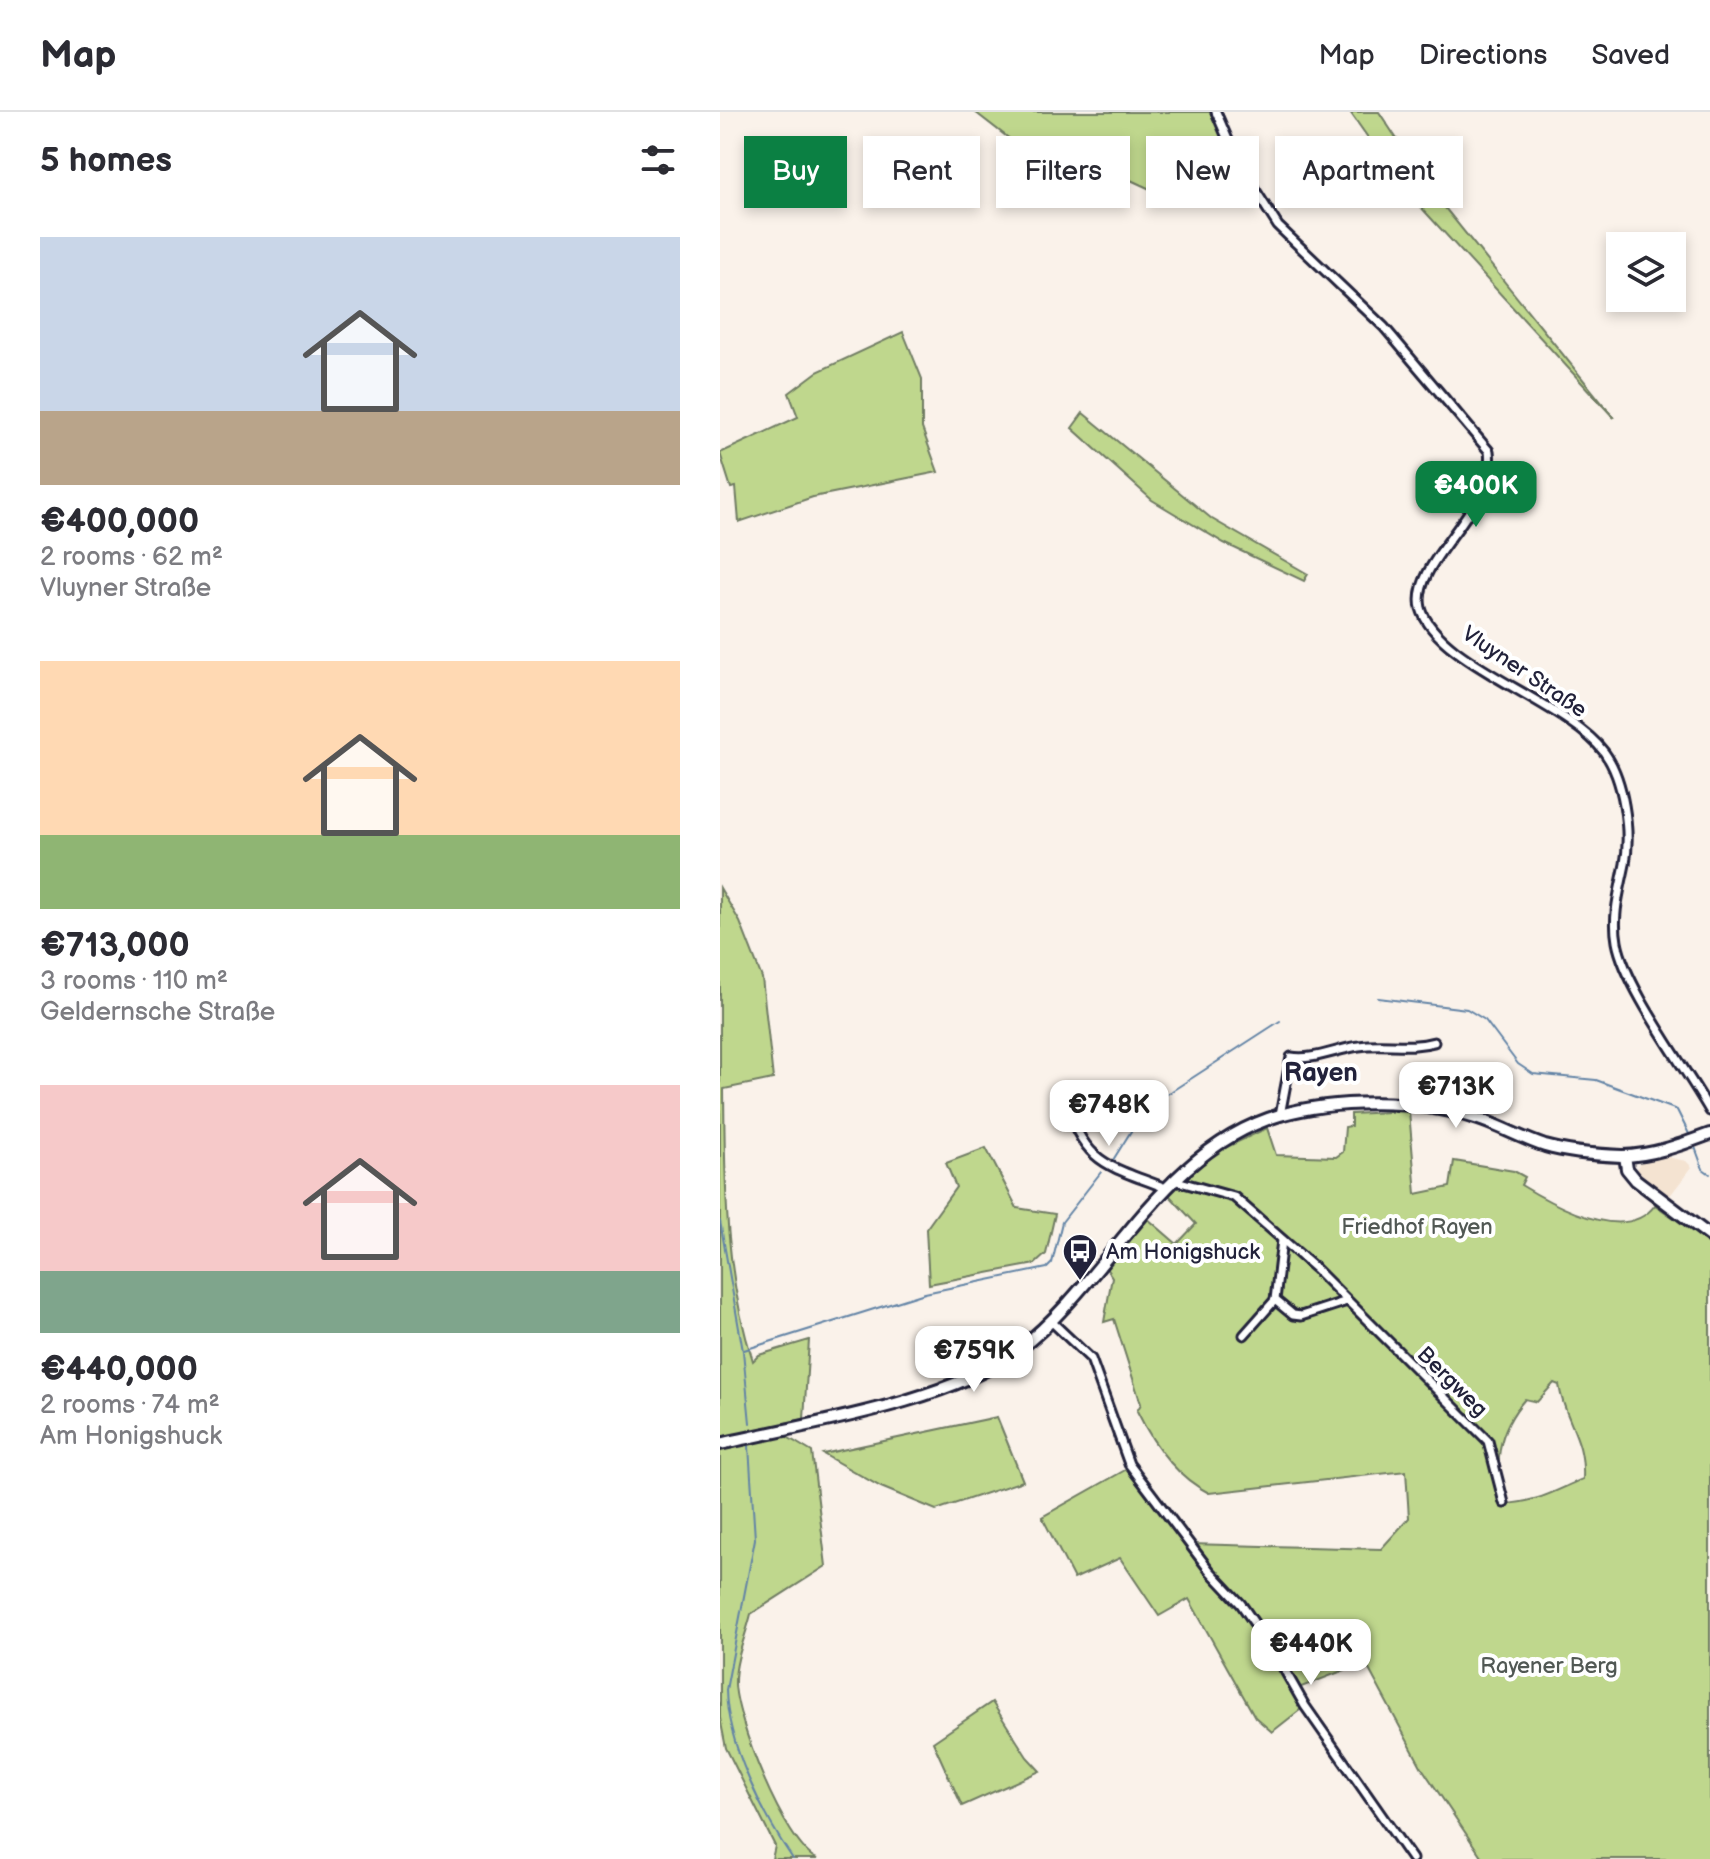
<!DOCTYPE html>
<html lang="en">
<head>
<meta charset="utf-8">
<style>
  :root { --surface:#fff; --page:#f7f7f7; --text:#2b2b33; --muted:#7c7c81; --line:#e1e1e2; --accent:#0b8043 }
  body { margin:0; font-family:"Balsamiq Sans",sans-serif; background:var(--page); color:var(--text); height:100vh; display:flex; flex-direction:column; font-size:30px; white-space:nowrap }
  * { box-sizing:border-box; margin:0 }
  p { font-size:26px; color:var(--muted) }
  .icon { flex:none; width:44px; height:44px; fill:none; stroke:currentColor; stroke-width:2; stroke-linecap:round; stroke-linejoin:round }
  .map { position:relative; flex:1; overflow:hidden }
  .panel { display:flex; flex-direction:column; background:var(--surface); width:720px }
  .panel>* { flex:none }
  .guide { position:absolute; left:24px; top:24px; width:760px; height:72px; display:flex; gap:16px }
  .fabs { position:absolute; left:886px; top:120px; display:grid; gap:16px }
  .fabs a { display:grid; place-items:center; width:80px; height:80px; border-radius:0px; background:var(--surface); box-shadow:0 4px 12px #0003; font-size:40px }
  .price { position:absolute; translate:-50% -68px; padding:0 18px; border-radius:16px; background:#fff; color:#222; font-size:26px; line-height:52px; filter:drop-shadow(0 2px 4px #0008) }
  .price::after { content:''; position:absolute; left:50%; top:48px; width:24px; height:18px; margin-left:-12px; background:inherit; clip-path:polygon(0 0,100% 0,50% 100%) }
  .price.current { background:var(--accent); color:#fff }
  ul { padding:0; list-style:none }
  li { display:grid; align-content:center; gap:16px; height:424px; padding:0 40px }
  li span { display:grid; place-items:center; height:248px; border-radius:0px; color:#555 }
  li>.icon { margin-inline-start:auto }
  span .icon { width:144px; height:144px; fill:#fffc; stroke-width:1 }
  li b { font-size:34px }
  h2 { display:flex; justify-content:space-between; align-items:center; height:96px; padding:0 40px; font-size:34px }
  .chip { padding:0 28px; border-radius:0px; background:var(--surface); box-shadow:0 4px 12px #0003; font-size:28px; line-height:72px }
  .chip.current { background:var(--accent); color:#fff }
  header { display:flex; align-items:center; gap:48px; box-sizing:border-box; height:112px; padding:0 40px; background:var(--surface); border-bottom:2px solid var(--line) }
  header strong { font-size:38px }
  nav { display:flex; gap:44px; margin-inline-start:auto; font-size:28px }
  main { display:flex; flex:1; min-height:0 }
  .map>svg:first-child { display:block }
</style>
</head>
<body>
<header>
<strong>Map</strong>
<nav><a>Map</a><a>Directions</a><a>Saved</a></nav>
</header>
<main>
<section class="panel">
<h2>5 homes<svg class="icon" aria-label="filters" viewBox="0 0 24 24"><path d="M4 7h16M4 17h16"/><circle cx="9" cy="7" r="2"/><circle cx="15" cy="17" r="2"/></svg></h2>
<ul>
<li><span style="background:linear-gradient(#c9d6e8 70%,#b9a48a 0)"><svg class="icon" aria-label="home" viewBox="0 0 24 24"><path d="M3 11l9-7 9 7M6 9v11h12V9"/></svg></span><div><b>€400,000</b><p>2 rooms · 62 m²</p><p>Vluyner Straße</p></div></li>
<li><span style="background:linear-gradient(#ffd9b3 70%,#8fb573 0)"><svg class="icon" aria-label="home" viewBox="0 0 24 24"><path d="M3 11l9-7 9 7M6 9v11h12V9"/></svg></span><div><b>€713,000</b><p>3 rooms · 110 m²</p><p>Geldernsche Straße</p></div></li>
<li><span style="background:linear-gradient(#f6c9c9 75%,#7fa58c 0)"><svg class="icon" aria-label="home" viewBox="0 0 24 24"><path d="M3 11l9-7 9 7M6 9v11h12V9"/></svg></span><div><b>€440,000</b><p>2 rooms · 74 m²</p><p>Am Honigshuck</p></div></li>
</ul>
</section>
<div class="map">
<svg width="990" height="1747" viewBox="0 0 990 1747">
  <rect width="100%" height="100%" fill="#faf2ea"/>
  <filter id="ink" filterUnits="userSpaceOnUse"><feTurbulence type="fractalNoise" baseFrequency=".0125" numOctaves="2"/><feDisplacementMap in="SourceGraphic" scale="16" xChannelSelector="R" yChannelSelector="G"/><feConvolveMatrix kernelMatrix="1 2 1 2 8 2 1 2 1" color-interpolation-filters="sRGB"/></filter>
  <g filter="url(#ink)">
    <polygon fill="#f4e3d1" points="942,1044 966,1049 972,1055 949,1085 917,1059 919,1051"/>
    <g fill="#bfd78d" stroke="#707c64" stroke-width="2" fill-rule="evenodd">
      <polygon points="255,0 490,0 514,47 454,88 378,53 349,73"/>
      <polygon points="630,0 659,0 702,65 682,74"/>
      <polygon points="705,71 894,306 687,80"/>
      <polygon points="183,220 202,267 202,316 218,360 93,385 19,410 16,375 11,376 0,341 78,305 69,281 97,260"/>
      <polygon points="363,301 492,407 588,462 584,469 504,431 432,388 352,316"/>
      <path d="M0 776 20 810 42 866 53 967 4 977C5 1069 4 1160 33 1249L39 1243 89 1228 84 1307 65 1311 64 1323 92 1340 106 1454 31 1502C26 1523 15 1548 15 1569 14 1604 65 1733 97 1747H52L55 1734 6 1636 0 1606Z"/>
      <path d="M689 999 696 1082 730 1075 734 1049 794 1059 805 1065 801 1073C832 1092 905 1134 935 1093L990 1131V1747H763L702 1656 645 1550 576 1577 585 1594 552 1620 535 1605 469 1487 439 1504 400 1446 354 1467 322 1405 407 1357 423 1364 419 1366 470 1432 661 1437 689 1406 686 1359 489 1381C455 1364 433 1332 417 1299L421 1292 394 1207 384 1210 392 1165 386 1156 428 1107 457 1132 476 1112 449 1083 492 1042 547 1016 556 1043 616 1045 623 1040 625 1015 631 1014V1002ZM834 1271 839 1273C845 1311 865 1324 863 1367 832 1380 819 1390 783 1392 774 1351 777 1319 805 1287L817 1290Z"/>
      <polygon points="266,1036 297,1096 335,1102 326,1142 315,1152 209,1172 206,1117 236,1075 226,1051"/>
      <polygon points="277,1305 303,1369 216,1398 161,1375 103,1342"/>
      <polygon points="272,1590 307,1645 320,1659 242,1694 213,1630"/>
    </g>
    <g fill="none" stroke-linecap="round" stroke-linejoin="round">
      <g stroke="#6384a6" stroke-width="2">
        <polyline points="658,886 747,897 765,908 798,952 813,962 876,968 957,998 970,1024"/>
        <polyline points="975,1035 983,1057 990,1062"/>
        <polyline points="393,1048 418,1008 435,990 560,909"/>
        <polyline points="0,1109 23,1239 30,1311"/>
        <polyline points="24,1238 205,1181 327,1156 332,1151 342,1110 381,1060"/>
        <path d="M29 1334 35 1427 6 1578C7 1632 43 1703 73 1747"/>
      </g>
      <g stroke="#22223b" stroke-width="13">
        <g id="street">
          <path d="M496 0 518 51 558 114 664 215 769 339C777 396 690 450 701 496 716 551 848 591 884 640 904 667 911 720 905 752 900 778 892 802 897 830 905 875 965 955 990 999"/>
          <path d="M343 983C365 1052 383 1052 446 1076"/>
          <path d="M560 1003 571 945C593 949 616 937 639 934 664 930 689 937 714 930"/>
          <polyline points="453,1068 514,1085 595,1156 768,1329 784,1391"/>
          <polyline points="562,1128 555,1188 573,1203 581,1204 627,1189"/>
          <polyline points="332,1210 371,1247 409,1352 490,1459 521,1492 555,1541 585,1594 692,1747"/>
          <polyline points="524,1223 555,1188"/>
        </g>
      </g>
      <g stroke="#22223b" stroke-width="16">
        <g id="secondary">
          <polyline points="905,1044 907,1057 916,1068 990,1124"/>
          <path d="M0 1332C86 1312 228 1291 298 1238 391 1167 440 1038 560 1003 617 987 695 987 752 1005 777 1012 800 1026 825 1034 849 1041 877 1043 902 1044 932 1044 963 1032 990 1022"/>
        </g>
      </g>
      <use href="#street" stroke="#fff" stroke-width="7"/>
      <use href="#secondary" stroke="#fff" stroke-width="10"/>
    </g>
  </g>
  <defs>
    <g id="bus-pin" transform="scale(1.8)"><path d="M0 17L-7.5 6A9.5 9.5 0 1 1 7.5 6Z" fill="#22223b" stroke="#fff"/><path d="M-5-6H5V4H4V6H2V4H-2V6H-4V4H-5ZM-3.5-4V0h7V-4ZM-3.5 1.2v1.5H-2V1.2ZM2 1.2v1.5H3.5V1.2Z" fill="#fff"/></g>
  </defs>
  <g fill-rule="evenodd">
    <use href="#bus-pin" x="360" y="1139"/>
  </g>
  <g text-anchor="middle" stroke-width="8" stroke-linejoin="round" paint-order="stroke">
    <g font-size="22" fill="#22223b" stroke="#fff">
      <text transform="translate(805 559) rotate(34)" y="8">Vluyner Straße</text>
      <text transform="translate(733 1269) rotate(45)" y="8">Bergweg</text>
    </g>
    <g font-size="22" fill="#515854" stroke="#fff">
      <text x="697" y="1122">Friedhof Rayen</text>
      <text x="829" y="1561">Rayener Berg</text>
    </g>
    <g font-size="22" fill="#22223b" stroke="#fff" text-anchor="start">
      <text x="386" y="1147">Am Honigshuck</text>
    </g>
    <g font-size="26" font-weight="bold" fill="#22223b" stroke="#fff">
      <text x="601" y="969">Rayen</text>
    </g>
  </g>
</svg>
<div class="fabs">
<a><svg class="icon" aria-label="layers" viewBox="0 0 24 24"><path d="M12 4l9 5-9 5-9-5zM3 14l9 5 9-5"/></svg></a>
</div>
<b class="price current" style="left:756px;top:417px">€400K</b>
<b class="price" style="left:736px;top:1018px">€713K</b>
<b class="price" style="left:389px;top:1036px">€748K</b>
<b class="price" style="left:254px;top:1282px">€759K</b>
<b class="price" style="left:591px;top:1575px">€440K</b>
<div class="guide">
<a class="chip current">Buy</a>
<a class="chip">Rent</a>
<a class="chip">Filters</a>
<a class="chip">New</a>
<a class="chip">Apartment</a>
</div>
</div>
</main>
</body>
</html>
